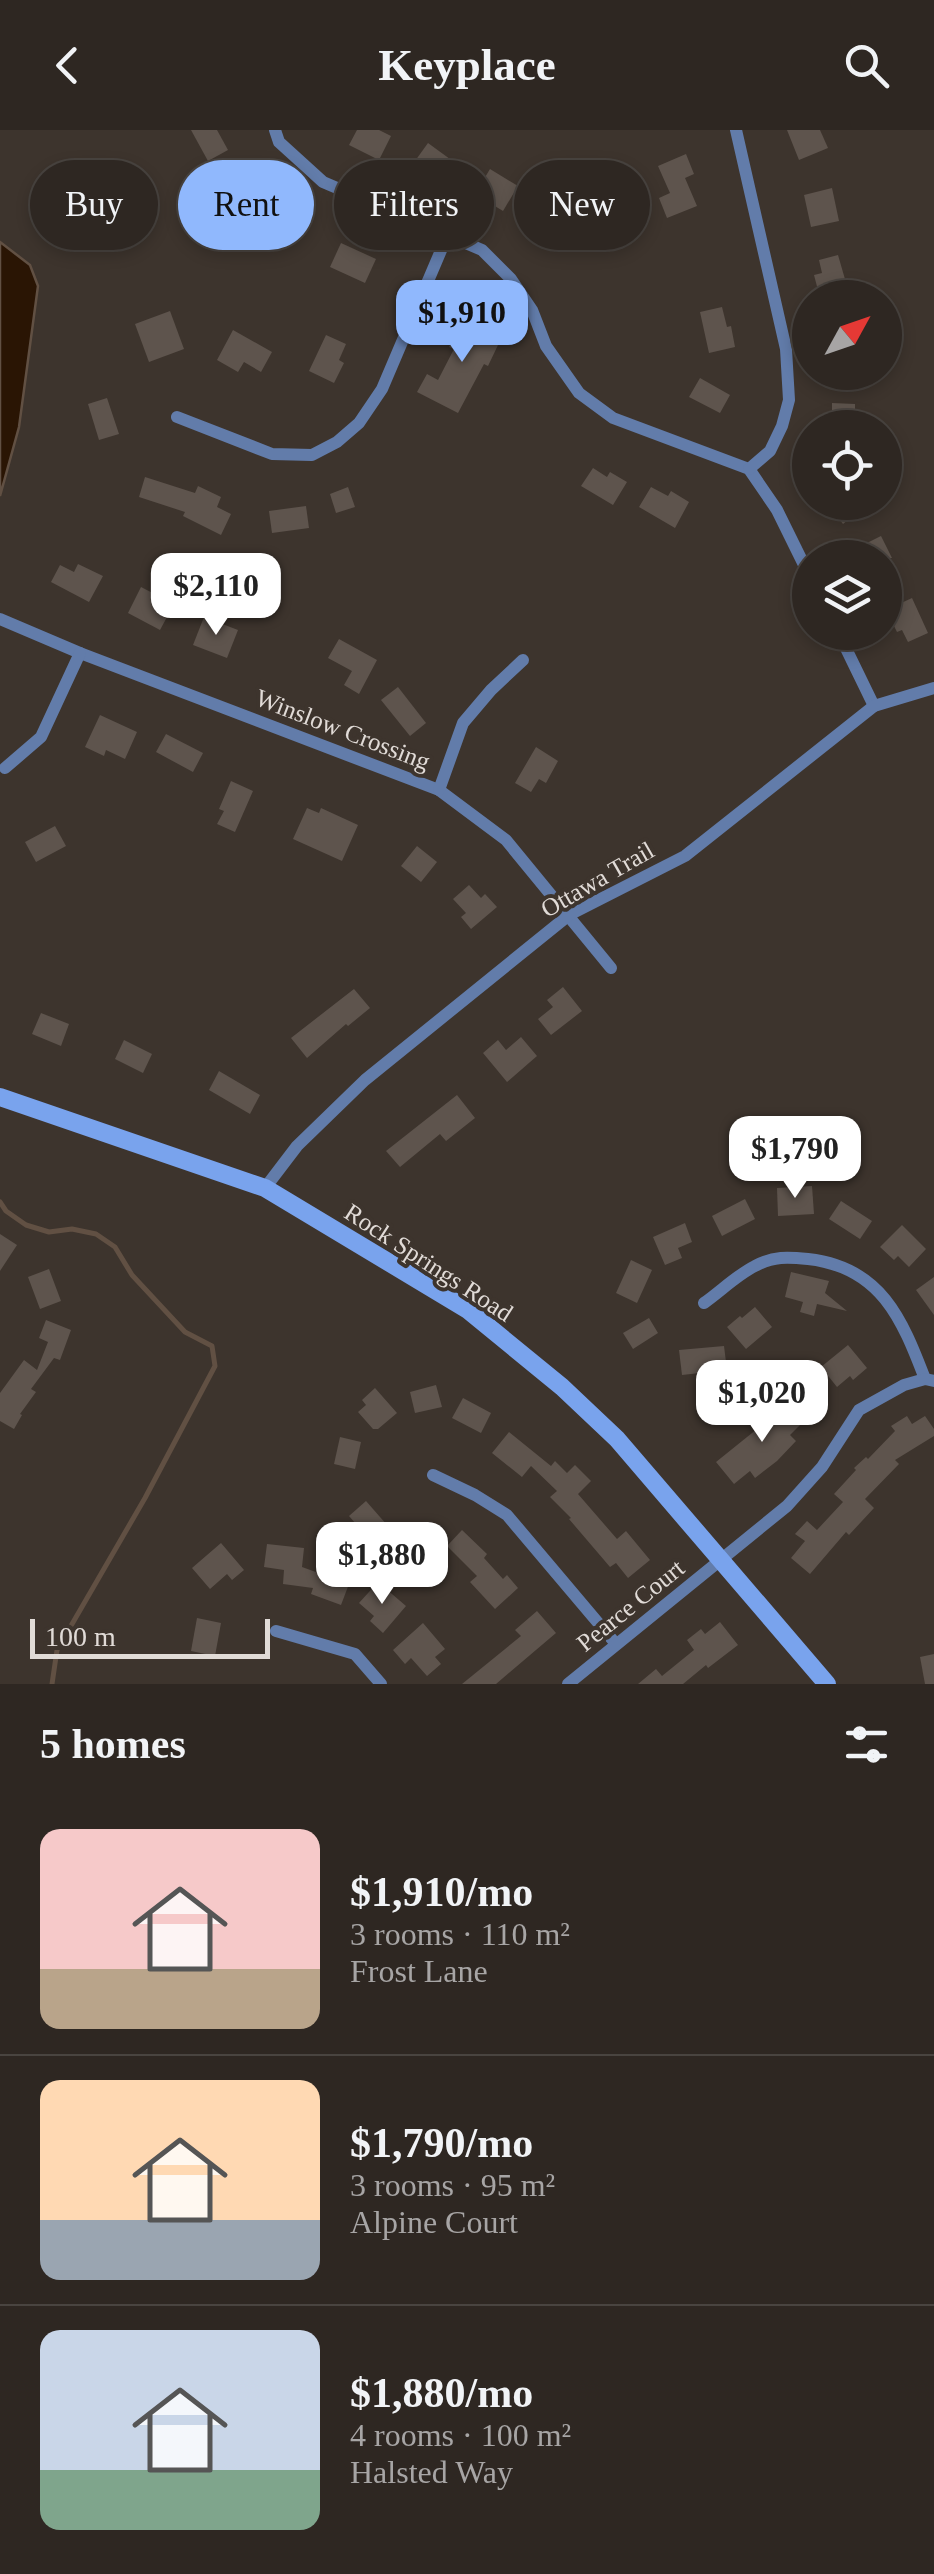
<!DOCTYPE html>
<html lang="en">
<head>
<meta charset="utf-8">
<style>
  :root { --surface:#2e2722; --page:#362f2a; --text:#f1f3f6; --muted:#a7a5a5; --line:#494440; --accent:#90b8fd }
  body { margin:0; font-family:"Times New Roman",serif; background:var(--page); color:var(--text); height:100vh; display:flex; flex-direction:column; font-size:38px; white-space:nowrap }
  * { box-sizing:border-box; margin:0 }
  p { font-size:32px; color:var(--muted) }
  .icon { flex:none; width:55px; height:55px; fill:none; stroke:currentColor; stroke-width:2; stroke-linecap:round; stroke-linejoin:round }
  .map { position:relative; height:1554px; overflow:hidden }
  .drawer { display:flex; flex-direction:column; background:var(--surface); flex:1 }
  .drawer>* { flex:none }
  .guide { position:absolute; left:30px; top:30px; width:875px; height:90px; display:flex; gap:20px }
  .needle { width:65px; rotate:50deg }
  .buttons { position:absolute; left:792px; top:150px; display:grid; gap:20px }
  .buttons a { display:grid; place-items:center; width:110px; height:110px; border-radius:50%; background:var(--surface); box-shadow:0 5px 15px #0003,0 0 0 2px var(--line); font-size:50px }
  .scale { position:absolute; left:30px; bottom:25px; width:240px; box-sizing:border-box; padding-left:10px; border:5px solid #e1dbd7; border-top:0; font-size:28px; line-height:35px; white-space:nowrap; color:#e1dbd7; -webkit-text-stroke:8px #3d342d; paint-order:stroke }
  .price { position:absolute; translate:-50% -85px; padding:0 22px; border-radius:20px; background:#fff; color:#222; font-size:32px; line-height:65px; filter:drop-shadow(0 2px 5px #0008) }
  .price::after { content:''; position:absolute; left:50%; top:60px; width:30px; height:22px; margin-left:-15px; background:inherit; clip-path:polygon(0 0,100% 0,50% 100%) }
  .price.selected { background:var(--accent); color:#111 }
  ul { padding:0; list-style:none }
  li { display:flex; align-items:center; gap:30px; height:250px; padding:0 40px }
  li+li { border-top:2px solid var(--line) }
  li span { display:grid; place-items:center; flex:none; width:280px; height:200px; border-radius:20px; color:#555 }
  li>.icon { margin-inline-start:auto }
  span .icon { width:120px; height:120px; fill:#fffc; stroke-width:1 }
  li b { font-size:42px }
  h2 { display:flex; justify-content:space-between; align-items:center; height:120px; padding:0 40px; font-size:42px }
  .chip { padding:0 35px; border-radius:45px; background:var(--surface); box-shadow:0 5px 15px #0003,0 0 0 2px var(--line); font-size:35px; line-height:90px }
  .chip.selected { background:var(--accent); color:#111 }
  header { display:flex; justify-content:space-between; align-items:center; height:130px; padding:0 40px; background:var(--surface); font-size:45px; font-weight:700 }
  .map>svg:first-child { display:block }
</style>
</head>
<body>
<header><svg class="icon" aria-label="back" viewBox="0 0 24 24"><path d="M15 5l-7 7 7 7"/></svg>Keyplace<svg class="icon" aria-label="search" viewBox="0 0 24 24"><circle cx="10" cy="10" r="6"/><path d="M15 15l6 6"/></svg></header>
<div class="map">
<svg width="934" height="1554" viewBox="0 0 934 1554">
  <rect width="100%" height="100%" fill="#3d342d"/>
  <polygon fill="#2a1504" stroke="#615043" stroke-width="2.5" points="0,112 30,135 38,156 19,297 0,366"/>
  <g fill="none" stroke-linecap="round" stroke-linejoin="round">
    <polyline stroke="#615043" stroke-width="5" points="0,1072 6,1081 26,1095 49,1102 72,1099 96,1104 115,1117 132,1145 185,1202 212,1216 215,1236 145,1368 57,1520 52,1554"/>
  </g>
  <g fill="#5e544d">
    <polygon points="191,0 217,0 228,20 208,31"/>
    <polygon points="357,0 379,0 391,6 379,30 349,15"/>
    <polygon points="787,0 820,0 828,18 799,30"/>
    <polygon points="428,13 454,32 437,57 410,38"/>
    <polygon points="686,24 694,44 685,48 697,76 667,88 659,68 670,63 658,36"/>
    <polygon points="490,39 518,56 503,81 475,64"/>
    <polygon points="832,58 839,91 811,97 804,65"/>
    <polygon points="555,80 573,103 554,119 536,95"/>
    <polygon points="341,113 376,129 365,153 330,137"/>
    <polygon points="838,125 849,163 833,168 820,168 814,145 822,143 819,130"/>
    <polygon points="722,177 727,197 731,196 735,217 709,223 700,182"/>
    <polygon points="170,181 184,219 149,232 135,194"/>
    <polygon points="478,184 498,194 490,211 498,215 488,236 484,234 458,283 417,262 427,244 438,250 454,219 449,217 460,193 471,199"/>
    <polygon points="233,200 272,222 261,242 244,232 238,242 217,230"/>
    <polygon points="326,205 346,214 339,230 344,233 334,253 309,241"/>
    <polygon points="700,248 730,265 720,283 689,267"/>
    <polygon points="107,268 119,304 99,310 88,274"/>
    <polygon points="832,273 855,274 855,298 832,298"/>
    <polygon points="593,338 607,347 610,342 627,352 613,375 581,356"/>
    <polygon points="145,347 195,363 198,356 221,367 217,377 231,384 221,405 183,386 185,382 139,367"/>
    <polygon points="348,357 355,377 336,383 330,364"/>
    <polygon points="651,357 668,366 671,361 689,372 675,398 639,377"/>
    <polygon points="838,372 870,372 843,394 831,378"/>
    <polygon points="306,376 309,398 272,403 269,381"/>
    <polygon points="881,406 892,428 837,428"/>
    <polygon points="78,434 103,446 89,472 51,452 60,435 74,442"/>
    <polygon points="141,457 174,474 160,500 128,483"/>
    <polygon points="912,468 928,503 908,512 902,500 897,502 886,480"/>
    <polygon points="204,487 238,500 227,528 193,515"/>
    <polygon points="339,509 377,530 359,564 344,555 352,541 328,528"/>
    <polygon points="398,557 426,593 410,606 381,570"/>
    <polygon points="100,585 137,602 125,629 106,620 104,626 85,617"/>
    <polygon points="166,604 203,623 193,642 156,622"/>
    <polygon points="536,617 558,631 546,653 539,649 531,662 515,653"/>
    <polygon points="231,651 253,661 235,702 217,694 224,681 219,679"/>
    <polygon points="307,678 319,683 321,678 358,695 342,731 293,709"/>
    <polygon points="55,696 66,716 36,732 25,712"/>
    <polygon points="417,716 437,732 421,752 401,736"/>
    <polygon points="469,755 481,768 485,764 497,777 471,799 461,787 466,783 453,769"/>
    <polygon points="563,857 582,881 551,905 538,889 553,877 547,870"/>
    <polygon points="354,859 370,878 348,896 346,894 307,928 291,908"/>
    <polygon points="41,883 69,894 61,916 32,904"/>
    <polygon points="521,907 537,926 507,952 483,923 498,910 506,920"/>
    <polygon points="124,910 152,924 143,943 115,929"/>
    <polygon points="219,941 260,965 250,984 209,960"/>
    <polygon points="457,965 475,988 446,1011 440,1004 400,1037 386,1021"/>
    <polygon points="812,1056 814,1084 778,1086 777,1058"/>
    <polygon points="745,1069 755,1089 722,1106 712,1086"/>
    <polygon points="841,1071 872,1091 860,1109 829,1089"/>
    <polygon points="685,1093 692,1112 678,1118 682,1128 665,1135 653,1107"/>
    <polygon points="902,1095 926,1119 909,1137 898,1126 894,1130 880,1117"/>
    <polygon points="0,1104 17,1115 0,1141"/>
    <polygon points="631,1130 652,1140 637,1173 616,1163"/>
    <polygon points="49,1139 61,1171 40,1179 28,1147"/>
    <polygon points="791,1142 829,1151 825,1163 847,1181 817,1174 814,1186 800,1182 803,1172 785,1167"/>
    <polygon points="934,1147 934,1185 916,1160"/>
    <polygon points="755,1177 772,1197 746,1219 727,1197 740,1186 742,1188"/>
    <polygon points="649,1188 658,1203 633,1219 623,1203"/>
    <polygon points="46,1190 71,1200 60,1230 54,1228 31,1259 36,1262 20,1284 22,1285 14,1299 0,1291 0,1263 24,1230 37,1240 48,1212 39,1208"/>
    <polygon points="848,1215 867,1238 853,1250 850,1246 837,1257 821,1237"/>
    <polygon points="724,1216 727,1240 682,1245 679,1220"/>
    <polygon points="436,1255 442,1277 415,1283 410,1262"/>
    <polygon points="375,1258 397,1283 378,1299 373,1299 358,1282 366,1275 362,1270"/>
    <polygon points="463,1268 491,1283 481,1303 452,1288"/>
    <polygon points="780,1271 803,1292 790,1305 796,1311 777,1331 755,1348 750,1341 734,1354 716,1332 757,1299 755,1297"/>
    <polygon points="907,1286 912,1294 925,1286 934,1299 934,1306 895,1330 899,1334 865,1369 874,1378 849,1405 846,1402 810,1444 791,1428 805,1411 795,1404 807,1391 817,1400 843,1372 834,1364 856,1340 854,1338 866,1327 868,1329 895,1301 891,1296"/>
    <polygon points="509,1302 551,1336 555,1331 567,1343 575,1335 591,1351 578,1364 617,1409 626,1401 650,1430 628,1448 616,1433 610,1437 569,1389 571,1388 550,1367 557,1361 531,1336 522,1347 492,1323"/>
    <polygon points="340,1307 361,1312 355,1339 334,1334"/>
    <polygon points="366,1371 387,1395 370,1410 349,1386"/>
    <polygon points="462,1400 487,1424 484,1428 503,1449 507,1445 518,1458 495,1479 470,1452 477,1446 447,1416"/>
    <polygon points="401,1401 430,1414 421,1435 392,1422"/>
    <polygon points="221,1413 244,1440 232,1450 227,1444 210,1459 192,1438"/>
    <polygon points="267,1414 304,1418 302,1437 349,1454 341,1475 311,1464 313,1458 283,1454 284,1440 264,1437"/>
    <polygon points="378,1452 406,1476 383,1503 370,1491 374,1486 359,1473"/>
    <polygon points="537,1481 556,1503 496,1554 462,1554 521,1506 515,1500"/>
    <polygon points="197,1488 221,1493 215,1526 191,1521"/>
    <polygon points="720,1492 738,1515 708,1538 706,1535 683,1554 638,1554 656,1539 662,1546 694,1520 687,1510 701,1499 705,1504"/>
    <polygon points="423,1493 445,1519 435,1527 441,1534 427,1546 411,1528 405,1534 393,1520"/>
    <polygon points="934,1524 934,1554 925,1554 920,1527"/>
  </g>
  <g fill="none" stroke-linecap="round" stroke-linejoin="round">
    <g stroke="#627caa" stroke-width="12">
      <polyline points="275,0 279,12 323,52 482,120 511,149 532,180 546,216 579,263 613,288 749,339 777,380 810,447"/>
      <polyline points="736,0 786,219 789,270 782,296 770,321 749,339"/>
      <polyline points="177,287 272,324 312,325 337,312 359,293 382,259 448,104"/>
      <polyline points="0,489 80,523 439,660 506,710 611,838"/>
      <polyline points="838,502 874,576"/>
      <polyline points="5,638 41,607 80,523"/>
      <polyline points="439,660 463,593 491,560 523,530"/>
      <polyline points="265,1058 297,1016 365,950 569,785 685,726 874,576 934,558"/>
      <path d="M704 1173C721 1161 737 1145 755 1136 773 1126 788 1127 808 1129 881 1137 902 1189 925 1249"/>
      <polyline points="433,1345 475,1365 507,1385 616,1514"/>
      <polyline points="276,1501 355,1524 381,1554"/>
      <polyline points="568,1554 787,1376 822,1337 859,1280 904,1255 925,1249 934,1251"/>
    </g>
    <polyline stroke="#79a3ed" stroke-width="18" points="0,967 265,1058 468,1180 562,1257 617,1309 827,1554"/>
  </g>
  <g text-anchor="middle" stroke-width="8" stroke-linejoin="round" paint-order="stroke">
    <g font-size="25" fill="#e1dbd7" stroke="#3d342d">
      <text transform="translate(343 599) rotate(21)" y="9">Winslow Crossing</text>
      <text transform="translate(597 749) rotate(-30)" y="9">Ottawa Trail</text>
      <text transform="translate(429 1132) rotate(33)" y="9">Rock Springs Road</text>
      <text transform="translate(630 1475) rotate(-39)" y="9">Pearce Court</text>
    </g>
  </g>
</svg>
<div class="buttons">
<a><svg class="needle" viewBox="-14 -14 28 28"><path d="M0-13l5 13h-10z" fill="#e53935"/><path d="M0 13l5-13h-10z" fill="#a7a5a5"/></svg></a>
<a><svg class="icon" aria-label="locate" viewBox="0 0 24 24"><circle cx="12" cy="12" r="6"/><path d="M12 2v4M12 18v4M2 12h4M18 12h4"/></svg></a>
<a><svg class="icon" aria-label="layers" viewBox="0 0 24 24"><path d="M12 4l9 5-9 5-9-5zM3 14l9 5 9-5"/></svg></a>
</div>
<div class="scale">100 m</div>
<b class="price selected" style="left:462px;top:235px">$1,910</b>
<b class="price" style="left:216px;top:508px">$2,110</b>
<b class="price" style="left:795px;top:1071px">$1,790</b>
<b class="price" style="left:762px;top:1315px">$1,020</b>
<b class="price" style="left:382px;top:1477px">$1,880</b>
<div class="guide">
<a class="chip">Buy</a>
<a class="chip selected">Rent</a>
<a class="chip">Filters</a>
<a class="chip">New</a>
</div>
</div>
<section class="drawer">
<h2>5 homes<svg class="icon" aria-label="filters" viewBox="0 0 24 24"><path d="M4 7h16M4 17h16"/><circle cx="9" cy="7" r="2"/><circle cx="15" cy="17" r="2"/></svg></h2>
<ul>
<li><span style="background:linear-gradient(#f6c9c9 70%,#b9a48a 0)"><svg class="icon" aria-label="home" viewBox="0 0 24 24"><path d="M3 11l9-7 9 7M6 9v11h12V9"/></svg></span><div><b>$1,910/mo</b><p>3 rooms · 110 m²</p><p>Frost Lane</p></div></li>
<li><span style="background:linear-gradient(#ffd9b3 70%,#9aa5b1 0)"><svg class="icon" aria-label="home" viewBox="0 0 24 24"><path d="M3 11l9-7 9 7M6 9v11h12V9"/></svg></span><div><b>$1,790/mo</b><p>3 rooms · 95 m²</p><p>Alpine Court</p></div></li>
<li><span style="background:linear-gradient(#c9d6e8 70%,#7fa58c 0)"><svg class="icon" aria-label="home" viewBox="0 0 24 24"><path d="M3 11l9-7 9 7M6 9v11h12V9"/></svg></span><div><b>$1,880/mo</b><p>4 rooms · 100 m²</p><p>Halsted Way</p></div></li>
</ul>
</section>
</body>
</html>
